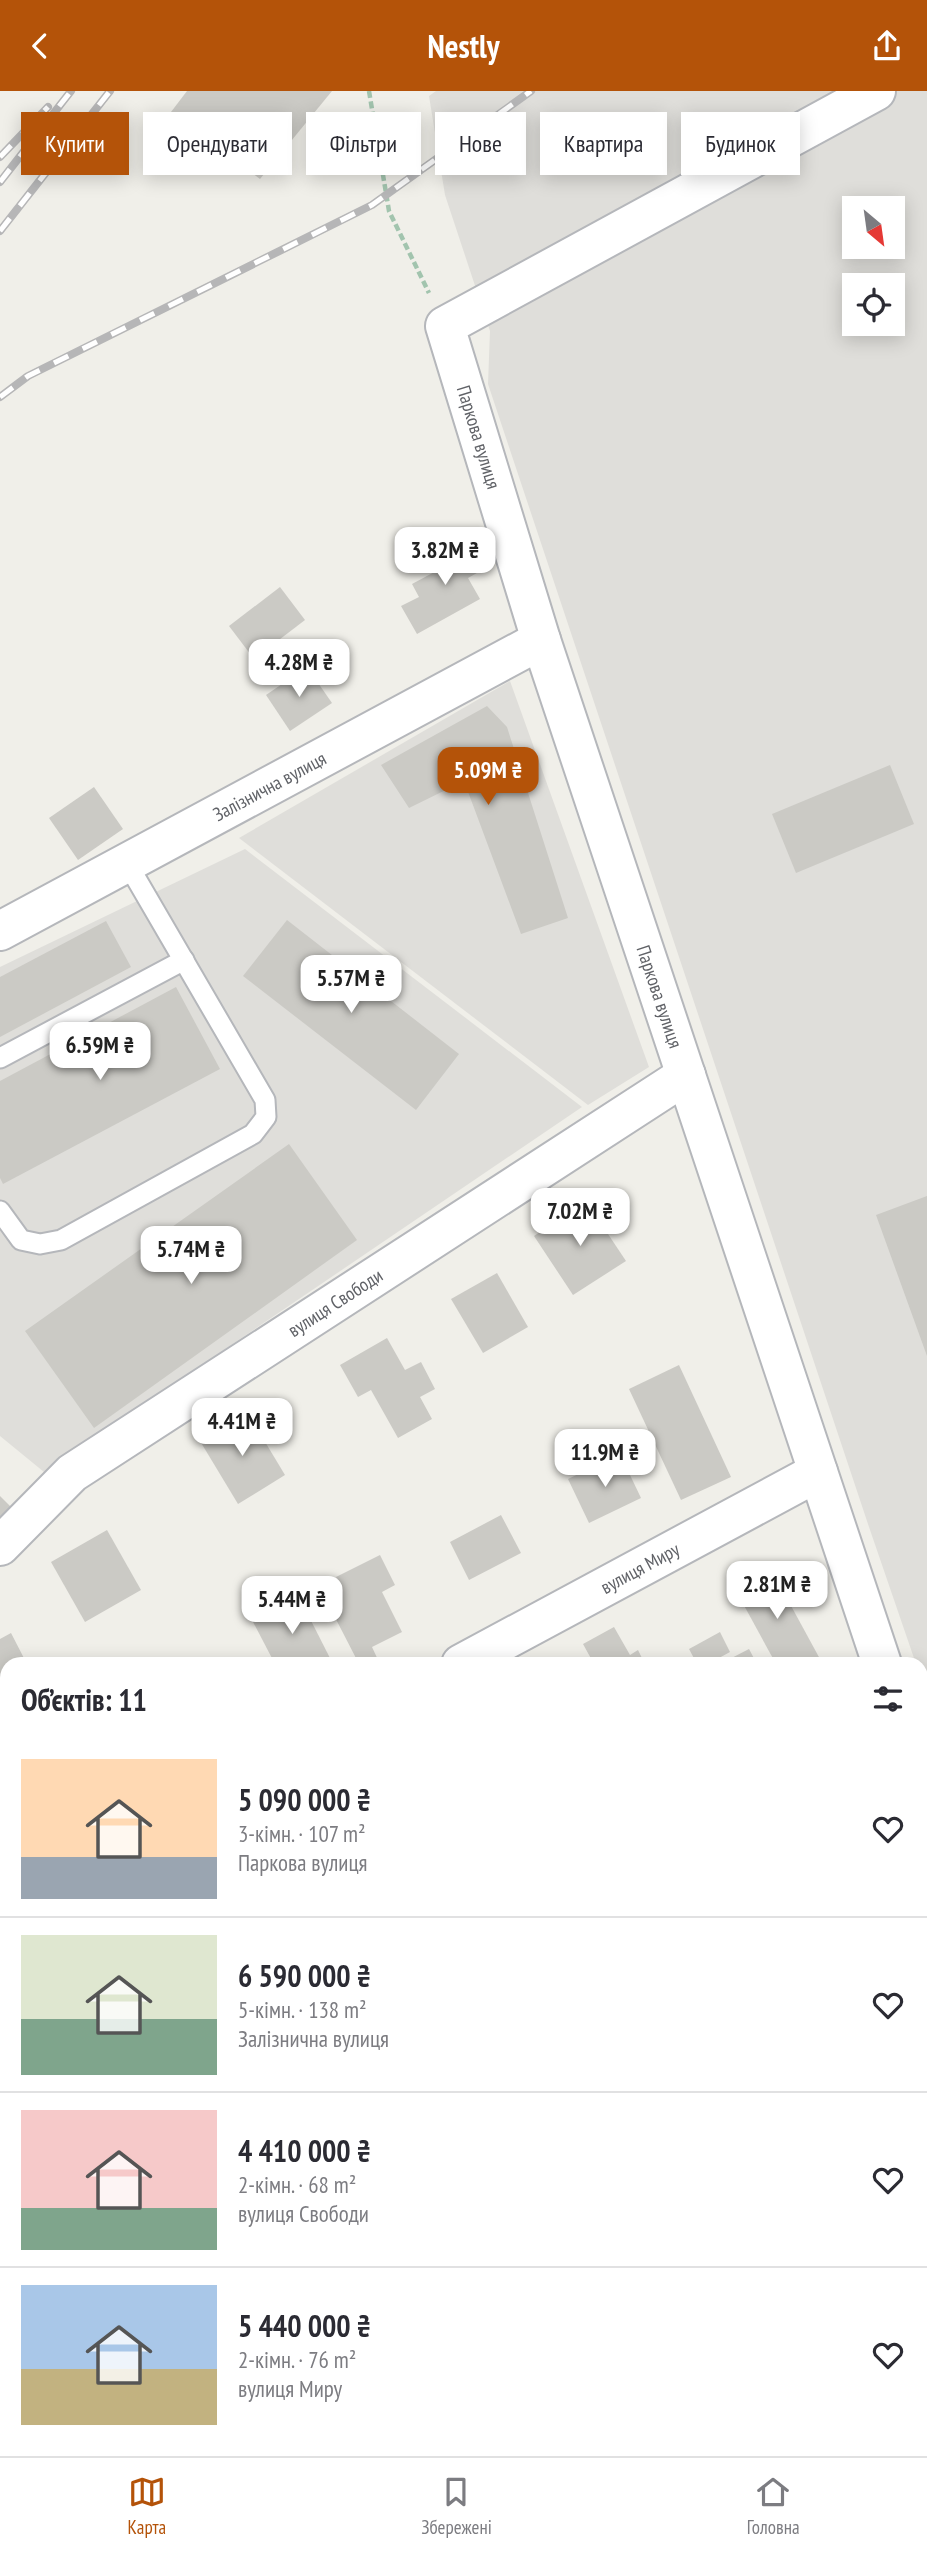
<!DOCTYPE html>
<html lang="uk">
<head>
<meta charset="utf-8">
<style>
  :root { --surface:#fff; --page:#f2f2f3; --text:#2b2b33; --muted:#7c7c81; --line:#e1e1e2; --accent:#b45309 }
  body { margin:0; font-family:"PT Sans Narrow",sans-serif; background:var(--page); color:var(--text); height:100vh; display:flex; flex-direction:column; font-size:26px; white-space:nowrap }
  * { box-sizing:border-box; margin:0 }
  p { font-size:23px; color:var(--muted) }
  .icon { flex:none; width:38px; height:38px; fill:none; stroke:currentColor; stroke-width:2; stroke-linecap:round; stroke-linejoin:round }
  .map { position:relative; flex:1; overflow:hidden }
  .drawer { position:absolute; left:0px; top:1566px; width:928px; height:800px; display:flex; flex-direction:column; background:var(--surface); border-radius:21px 21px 0 0; box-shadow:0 4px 18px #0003 }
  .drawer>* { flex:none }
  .top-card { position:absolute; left:21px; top:21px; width:886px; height:63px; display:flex; gap:14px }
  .needle { width:46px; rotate:151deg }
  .buttons { position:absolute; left:842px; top:105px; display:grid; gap:14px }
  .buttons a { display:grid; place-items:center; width:63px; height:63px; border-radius:0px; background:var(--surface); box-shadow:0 4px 18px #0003; font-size:35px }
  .price { position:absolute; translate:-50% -60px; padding:0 16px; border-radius:14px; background:#fff; color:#222; font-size:23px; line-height:46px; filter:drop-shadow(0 2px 4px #0008) }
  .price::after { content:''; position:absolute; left:50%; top:42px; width:21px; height:16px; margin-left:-10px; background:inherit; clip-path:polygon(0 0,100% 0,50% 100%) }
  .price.current { background:var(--accent); color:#fff }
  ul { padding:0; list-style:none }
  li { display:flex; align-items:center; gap:21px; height:175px; padding:0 21px }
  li+li { border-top:2px solid var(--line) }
  li span { display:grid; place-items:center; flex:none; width:196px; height:140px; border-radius:0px; color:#555 }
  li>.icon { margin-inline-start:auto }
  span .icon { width:84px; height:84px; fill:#fffc; stroke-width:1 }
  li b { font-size:30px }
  h2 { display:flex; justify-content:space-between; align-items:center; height:84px; padding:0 21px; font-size:30px }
  .chip { padding:0 24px; border-radius:0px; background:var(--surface); box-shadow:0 4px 18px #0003; font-size:24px; line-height:63px }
  .chip.current { background:var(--accent); color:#fff }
  header { display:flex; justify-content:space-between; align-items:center; height:91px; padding:0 21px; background:var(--accent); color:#fff; font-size:32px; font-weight:700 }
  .dock { display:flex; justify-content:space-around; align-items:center; height:98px; border-top:2px solid var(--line); background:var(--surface); font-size:19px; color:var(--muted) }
  .dock a { display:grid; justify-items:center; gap:4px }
  .dock .current { color:var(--accent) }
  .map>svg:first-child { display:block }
</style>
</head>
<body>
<header><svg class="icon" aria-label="back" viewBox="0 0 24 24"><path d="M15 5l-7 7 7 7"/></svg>Nestly<svg class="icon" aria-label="share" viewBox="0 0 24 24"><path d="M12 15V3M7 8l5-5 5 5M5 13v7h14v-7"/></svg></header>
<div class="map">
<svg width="927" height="2365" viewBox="0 0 927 2365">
  <rect width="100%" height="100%" fill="#f0efe9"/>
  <g fill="#dfdeda" fill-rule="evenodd">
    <path d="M436 0H927V1606L921 1587 920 1573H916L869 1436 488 293 490 240 445 104 429 5ZM854 117H892V156H854ZM854 194H892V233H854Z"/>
    <polygon points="510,590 649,976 588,1014 239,747"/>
    <polygon points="245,758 582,1016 44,1381 0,1345 0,876"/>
  </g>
  <g fill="#cbcac5">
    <polygon points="187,0 332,0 260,88 171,21"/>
    <polygon points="466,445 484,478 468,487 480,508 417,543 401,515 419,506 412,493 440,478 432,464"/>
    <polygon points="280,496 305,529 254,568 229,535"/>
    <polygon points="307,576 332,612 290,640 266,604"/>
    <polygon points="487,615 507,636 568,827 521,843 464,690 409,717 381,674"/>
    <polygon points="890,674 914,733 796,782 772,723"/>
    <polygon points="94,696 123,738 78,769 49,727"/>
    <polygon points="287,829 459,963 416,1019 243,885"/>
    <polygon points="106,830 131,876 0,946 0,886"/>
    <polygon points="176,896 220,978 3,1093 0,1087 0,990"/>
    <polygon points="289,1053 357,1149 94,1337 25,1240"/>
    <polygon points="927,1105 927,1265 876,1124"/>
    <polygon points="586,1110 626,1170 573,1204 534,1145"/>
    <polygon points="497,1182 528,1236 483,1262 451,1208"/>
    <polygon points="387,1247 405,1279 421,1271 435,1298 420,1306 432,1328 398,1347 371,1299 358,1306 340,1274"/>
    <polygon points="679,1274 731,1386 681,1409 629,1298"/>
    <polygon points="247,1321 285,1384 238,1413 200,1350"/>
    <polygon points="620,1363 641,1407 589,1432 568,1388"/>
    <polygon points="0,1405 14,1419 0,1433"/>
    <polygon points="501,1424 521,1462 469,1489 450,1451"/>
    <polygon points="107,1439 141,1499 85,1531 51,1471"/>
    <polygon points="380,1464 395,1494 382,1501 402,1541 372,1556 379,1571 374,1573 359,1573 324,1505 341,1496 336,1486"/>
    <polygon points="771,1478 820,1568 811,1573 776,1573 735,1498"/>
    <polygon points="299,1506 333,1573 275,1573 252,1529"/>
    <polygon points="614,1536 630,1564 638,1559 645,1573 594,1573 583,1553"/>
    <polygon points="720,1541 730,1561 708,1573 697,1573 689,1558"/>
    <polygon points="11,1542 27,1573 7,1573 7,1595 0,1599 0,1548"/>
    <polygon points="749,1558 757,1573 720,1573"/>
    <polygon points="920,1949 927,1962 927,1994 924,1996 927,2002 927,2137 920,2141"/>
    <polygon points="7,2231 7,2294 0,2298 0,2235"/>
    <polygon points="920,2233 927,2247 927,2265 920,2268"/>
    <polygon points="233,2359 321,2359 322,2363 318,2365 235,2365"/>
    <polygon points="823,2359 874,2359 877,2365 810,2365"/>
  </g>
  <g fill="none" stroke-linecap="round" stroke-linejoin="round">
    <g stroke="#b5b7bb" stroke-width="23">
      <g id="lane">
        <polyline points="0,967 184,869"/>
        <polyline points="0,1120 21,1149 40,1153 61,1149 253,1043 266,1026 265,1009 127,772"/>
      </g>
    </g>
    <g stroke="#b5b7bb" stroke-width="42">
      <g id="street">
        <path id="s1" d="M876 0 445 235 541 549 882 1573"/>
        <path id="s2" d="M0 840 541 549"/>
        <path id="s3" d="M0 1455 72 1382 686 984"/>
        <path id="s4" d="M461 1573 818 1381"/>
        <polyline points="920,1691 927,1710"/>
        <polyline points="0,1730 7,1740"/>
        <polyline points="0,1822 7,1818"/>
        <polyline points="920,1883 927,1879"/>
        <polyline points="24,2365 35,2359"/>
      </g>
    </g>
    <polyline stroke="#a2c4ae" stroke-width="4.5" stroke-dasharray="7 3.5" stroke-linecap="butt" points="369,0 389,120 429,202"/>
    <use href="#lane" stroke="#fff" stroke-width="19"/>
    <use href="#street" stroke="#fff" stroke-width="38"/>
    <g stroke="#b6b6b7" stroke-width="8">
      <g id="rail">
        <polyline points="0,66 48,16"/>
        <polyline points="0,91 71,0"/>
        <polyline points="0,140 110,0"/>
        <polyline points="0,306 28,285 372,114 531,0"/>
      </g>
    </g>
    <use href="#rail" stroke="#fff" stroke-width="5" stroke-dasharray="16" stroke-linecap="butt"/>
  </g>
  <g text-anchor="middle" stroke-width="6" stroke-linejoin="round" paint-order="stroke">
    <g font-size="19" fill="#606267" stroke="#fff">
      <text dy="7" stroke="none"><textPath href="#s1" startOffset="607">Паркова вулиця</textPath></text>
      <text dy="7" stroke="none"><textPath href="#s2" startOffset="306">Залізнична вулиця</textPath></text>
      <text dy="7" stroke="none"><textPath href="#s1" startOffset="1195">Паркова вулиця</textPath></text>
      <text dy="7" stroke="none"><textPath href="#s3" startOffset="416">вулиця Свободи</textPath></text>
      <text dy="7" stroke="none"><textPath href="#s4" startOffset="203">вулиця Миру</textPath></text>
    </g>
  </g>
</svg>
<div class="buttons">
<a><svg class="needle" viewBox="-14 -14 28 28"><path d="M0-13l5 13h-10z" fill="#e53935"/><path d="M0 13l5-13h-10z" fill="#7c7c81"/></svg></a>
<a><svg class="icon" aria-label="locate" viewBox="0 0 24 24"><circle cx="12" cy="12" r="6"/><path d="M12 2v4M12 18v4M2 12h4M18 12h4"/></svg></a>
</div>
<b class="price" style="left:445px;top:496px">3.82M ₴</b>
<b class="price" style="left:299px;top:608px">4.28M ₴</b>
<b class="price current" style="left:488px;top:716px">5.09M ₴</b>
<b class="price" style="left:351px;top:924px">5.57M ₴</b>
<b class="price" style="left:100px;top:991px">6.59M ₴</b>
<b class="price" style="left:580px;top:1157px">7.02M ₴</b>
<b class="price" style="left:191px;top:1195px">5.74M ₴</b>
<b class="price" style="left:242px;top:1367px">4.41M ₴</b>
<b class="price" style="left:605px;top:1398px">11.9M ₴</b>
<b class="price" style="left:777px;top:1530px">2.81M ₴</b>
<b class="price" style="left:292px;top:1545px">5.44M ₴</b>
<div class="top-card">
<a class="chip current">Купити</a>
<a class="chip">Орендувати</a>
<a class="chip">Фільтри</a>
<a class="chip">Нове</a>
<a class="chip">Квартира</a>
<a class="chip">Будинок</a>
</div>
<section class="drawer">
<h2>Об’єктів: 11<svg class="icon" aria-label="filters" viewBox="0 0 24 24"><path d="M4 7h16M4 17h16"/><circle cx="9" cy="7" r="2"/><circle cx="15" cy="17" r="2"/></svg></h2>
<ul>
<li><span style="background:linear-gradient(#ffd9b3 70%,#9aa5b1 0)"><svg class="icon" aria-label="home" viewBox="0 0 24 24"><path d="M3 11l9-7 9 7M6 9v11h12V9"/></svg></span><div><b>5 090 000 ₴</b><p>3-кімн. · 107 m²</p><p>Паркова вулиця</p></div><svg class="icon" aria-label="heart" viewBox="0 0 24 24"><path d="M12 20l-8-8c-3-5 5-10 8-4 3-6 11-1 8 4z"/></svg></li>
<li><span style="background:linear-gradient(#dfe7d0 60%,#7fa58c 0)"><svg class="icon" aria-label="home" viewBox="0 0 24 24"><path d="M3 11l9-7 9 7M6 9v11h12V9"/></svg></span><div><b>6 590 000 ₴</b><p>5-кімн. · 138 m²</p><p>Залізнична вулиця</p></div><svg class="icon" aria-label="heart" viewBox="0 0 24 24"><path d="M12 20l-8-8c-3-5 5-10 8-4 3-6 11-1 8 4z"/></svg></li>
<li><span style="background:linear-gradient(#f6c9c9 70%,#7fa58c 0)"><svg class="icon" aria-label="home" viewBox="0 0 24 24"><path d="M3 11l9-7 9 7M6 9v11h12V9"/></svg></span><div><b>4 410 000 ₴</b><p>2-кімн. · 68 m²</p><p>вулиця Свободи</p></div><svg class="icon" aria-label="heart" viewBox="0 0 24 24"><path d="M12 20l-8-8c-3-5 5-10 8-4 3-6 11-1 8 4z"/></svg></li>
<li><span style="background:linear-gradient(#a9c7e8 60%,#c2b280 0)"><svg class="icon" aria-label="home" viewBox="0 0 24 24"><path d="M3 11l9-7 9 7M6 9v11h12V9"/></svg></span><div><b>5 440 000 ₴</b><p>2-кімн. · 76 m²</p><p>вулиця Миру</p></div><svg class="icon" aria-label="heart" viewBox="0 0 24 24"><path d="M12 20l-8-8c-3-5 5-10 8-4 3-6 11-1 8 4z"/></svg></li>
</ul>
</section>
</div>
<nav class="dock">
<a class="current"><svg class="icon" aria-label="map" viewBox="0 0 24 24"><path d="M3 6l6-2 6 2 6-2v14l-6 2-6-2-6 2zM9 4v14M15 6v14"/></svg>Карта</a>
<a><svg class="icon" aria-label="saved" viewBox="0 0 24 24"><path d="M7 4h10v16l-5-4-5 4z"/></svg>Збережені</a>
<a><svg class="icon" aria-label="home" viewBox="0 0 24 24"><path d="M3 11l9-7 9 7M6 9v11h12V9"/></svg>Головна</a>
</nav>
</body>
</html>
